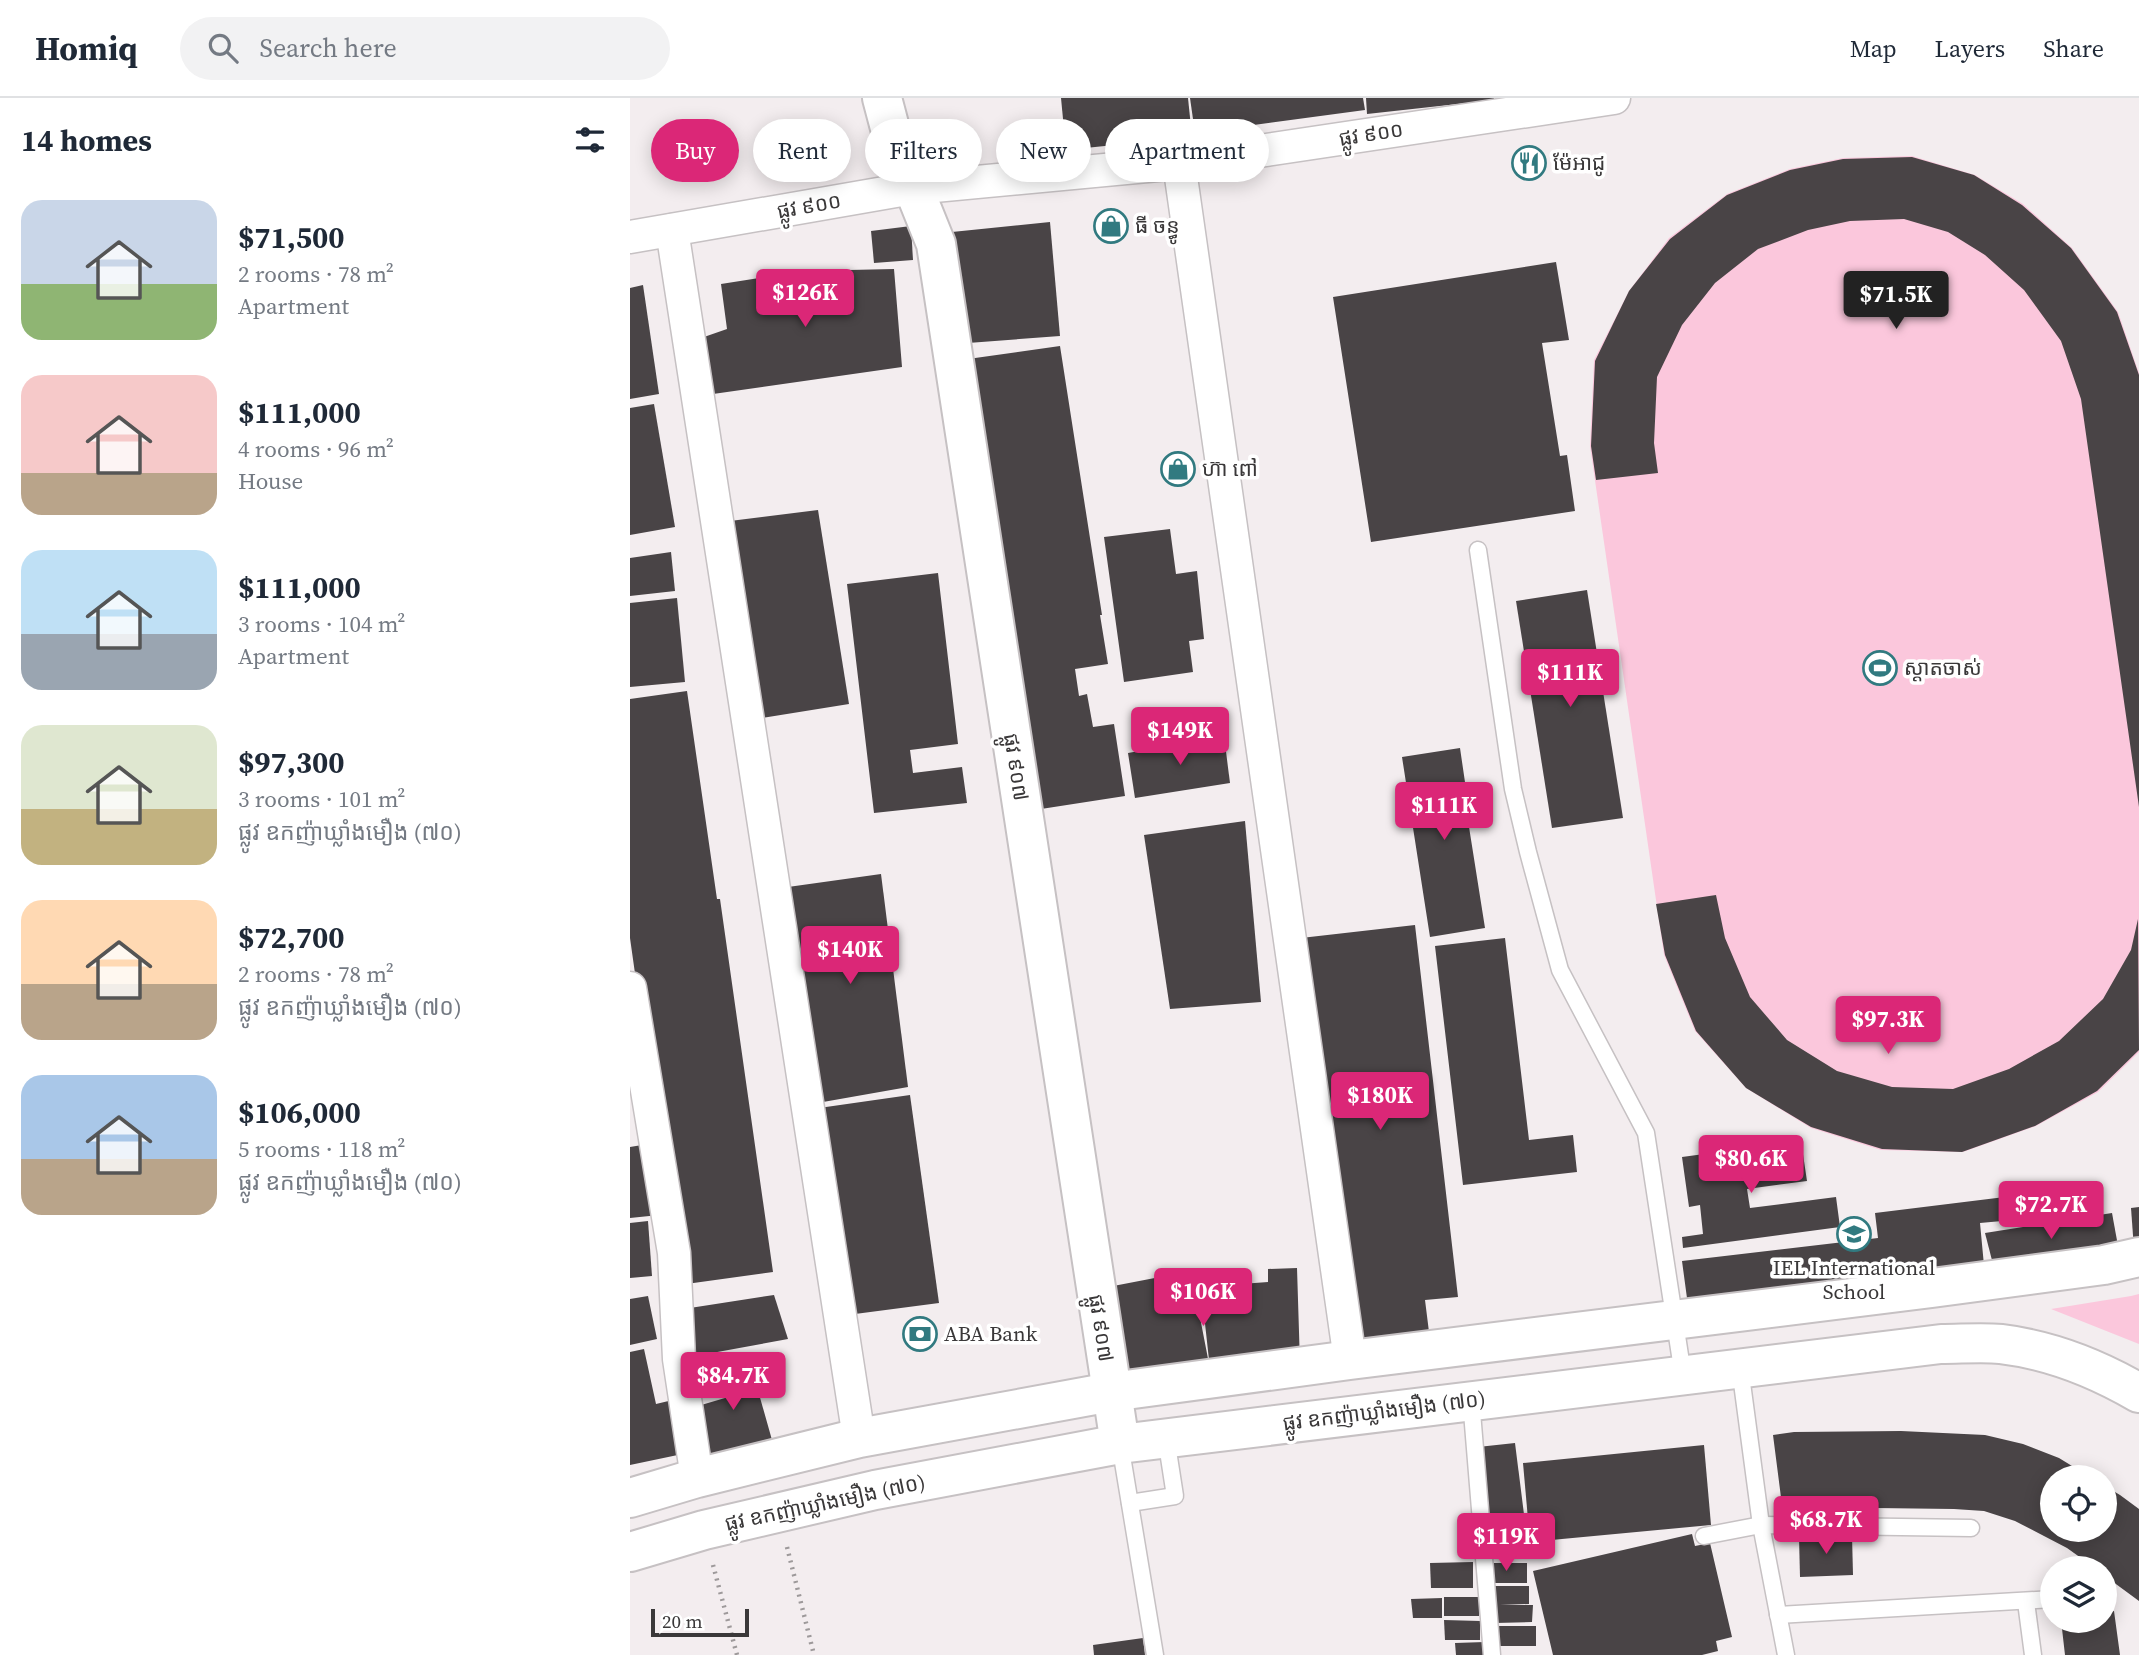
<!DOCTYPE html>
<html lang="en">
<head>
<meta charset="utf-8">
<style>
  :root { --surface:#fff; --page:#f2f2f3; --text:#1f2937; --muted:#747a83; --line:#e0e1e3; --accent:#db2777 }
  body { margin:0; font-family:"Source Serif 4","Noto Sans Khmer",serif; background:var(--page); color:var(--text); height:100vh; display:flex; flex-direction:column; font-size:26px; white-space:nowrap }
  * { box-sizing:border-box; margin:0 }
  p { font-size:23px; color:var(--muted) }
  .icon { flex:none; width:38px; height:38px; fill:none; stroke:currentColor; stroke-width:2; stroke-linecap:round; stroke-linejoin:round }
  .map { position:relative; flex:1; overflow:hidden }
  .side { display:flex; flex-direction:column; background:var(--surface); width:630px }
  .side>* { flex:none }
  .banner { position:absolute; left:21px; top:21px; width:665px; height:63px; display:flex; gap:14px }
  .buttons { position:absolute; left:1410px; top:1367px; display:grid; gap:14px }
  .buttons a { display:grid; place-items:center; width:77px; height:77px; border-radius:50%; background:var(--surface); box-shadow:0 4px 18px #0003; font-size:35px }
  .scale { position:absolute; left:21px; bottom:18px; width:98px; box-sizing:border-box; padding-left:7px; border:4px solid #3a3839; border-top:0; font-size:19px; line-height:24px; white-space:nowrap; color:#3a3839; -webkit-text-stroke:5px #fff; paint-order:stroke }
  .price { position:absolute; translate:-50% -60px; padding:0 16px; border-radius:7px; background:var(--accent); color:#fff; font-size:23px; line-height:46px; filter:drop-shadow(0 2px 4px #0008) }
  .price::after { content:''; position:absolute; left:50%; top:42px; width:21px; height:16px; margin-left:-10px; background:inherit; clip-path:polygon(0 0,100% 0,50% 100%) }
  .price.current { background:#222; color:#fff }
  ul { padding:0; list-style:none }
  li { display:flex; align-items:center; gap:21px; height:175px; padding:0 21px }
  li span { display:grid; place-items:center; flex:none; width:196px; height:140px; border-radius:21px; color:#555 }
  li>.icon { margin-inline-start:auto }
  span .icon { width:84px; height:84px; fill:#fffc; stroke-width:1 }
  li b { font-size:30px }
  h2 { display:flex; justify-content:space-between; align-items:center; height:84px; padding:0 21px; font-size:30px }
  .chip { padding:0 24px; border-radius:32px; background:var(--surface); box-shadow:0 4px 18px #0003; font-size:24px; line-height:63px }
  .chip.current { background:var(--accent); color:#fff }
  header { display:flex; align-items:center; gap:42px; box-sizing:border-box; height:98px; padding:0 35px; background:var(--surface); border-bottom:2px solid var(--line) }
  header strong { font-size:33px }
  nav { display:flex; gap:38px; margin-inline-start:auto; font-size:24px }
  .search { width:490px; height:63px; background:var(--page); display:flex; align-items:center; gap:18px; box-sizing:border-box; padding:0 24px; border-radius:38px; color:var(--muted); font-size:26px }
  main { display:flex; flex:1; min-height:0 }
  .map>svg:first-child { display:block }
</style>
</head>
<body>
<header>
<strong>Homiq</strong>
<div class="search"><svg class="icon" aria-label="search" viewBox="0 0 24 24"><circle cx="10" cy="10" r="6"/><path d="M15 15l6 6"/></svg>Search here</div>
<nav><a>Map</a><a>Layers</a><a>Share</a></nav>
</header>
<main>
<section class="side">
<h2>14 homes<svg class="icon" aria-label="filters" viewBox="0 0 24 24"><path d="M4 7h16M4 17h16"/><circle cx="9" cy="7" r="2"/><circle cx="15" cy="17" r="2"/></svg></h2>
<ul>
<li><span style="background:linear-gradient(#c9d6e8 60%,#8fb573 0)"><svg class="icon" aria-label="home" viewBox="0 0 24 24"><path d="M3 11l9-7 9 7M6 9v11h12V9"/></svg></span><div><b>$71,500</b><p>2 rooms · 78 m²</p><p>Apartment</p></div></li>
<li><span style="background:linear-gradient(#f6c9c9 70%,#b9a48a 0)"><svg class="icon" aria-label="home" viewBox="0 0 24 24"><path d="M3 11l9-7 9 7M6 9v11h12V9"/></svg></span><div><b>$111,000</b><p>4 rooms · 96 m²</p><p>House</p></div></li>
<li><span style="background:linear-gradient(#bfe0f5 60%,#9aa5b1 0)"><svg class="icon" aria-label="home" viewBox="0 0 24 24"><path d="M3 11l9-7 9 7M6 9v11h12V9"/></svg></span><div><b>$111,000</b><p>3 rooms · 104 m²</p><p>Apartment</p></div></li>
<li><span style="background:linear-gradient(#dfe7d0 60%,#c2b280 0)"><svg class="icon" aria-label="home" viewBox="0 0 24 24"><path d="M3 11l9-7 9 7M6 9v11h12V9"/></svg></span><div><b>$97,300</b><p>3 rooms · 101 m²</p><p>ផ្លូវ ឧកញ៉ាឃ្លាំងមឿង (៧០)</p></div></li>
<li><span style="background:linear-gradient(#ffd9b3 60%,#b9a48a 0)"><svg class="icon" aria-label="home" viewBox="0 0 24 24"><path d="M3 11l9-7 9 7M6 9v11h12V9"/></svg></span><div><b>$72,700</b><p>2 rooms · 78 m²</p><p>ផ្លូវ ឧកញ៉ាឃ្លាំងមឿង (៧០)</p></div></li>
<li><span style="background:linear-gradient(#a9c7e8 60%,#b9a48a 0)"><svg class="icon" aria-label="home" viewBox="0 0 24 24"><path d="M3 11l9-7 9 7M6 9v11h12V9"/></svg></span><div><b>$106,000</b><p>5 rooms · 118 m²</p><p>ផ្លូវ ឧកញ៉ាឃ្លាំងមឿង (៧០)</p></div></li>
</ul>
</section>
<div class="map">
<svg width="1509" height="1557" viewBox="0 0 1509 1557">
  <rect width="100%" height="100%" fill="#f3edef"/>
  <g fill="#fbc7dc">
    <polygon points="1282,58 1345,77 1393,106 1442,150 1488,214 1509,275 1509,954 1468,994 1406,1028 1333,1054 1251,1052 1181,1030 1116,990 1065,933 1034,857 960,348 964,262 999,193 1039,140 1097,96 1160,71 1213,60"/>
    <polygon points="1509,1196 1509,1246 1421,1211 1501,1198"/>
  </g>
  <g fill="#494446">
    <polygon points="431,0 558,0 562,39 436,52"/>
    <polygon points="560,0 733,0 735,12 565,35"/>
    <polygon points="736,0 864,0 864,2 737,16"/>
    <polygon points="1282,59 1344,77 1392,107 1441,150 1487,214 1509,277 1509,709 1451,301 1431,243 1394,192 1355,157 1318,134 1274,121 1220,123 1178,132 1128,151 1085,185 1052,227 1027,279 1024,345 1028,375 966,382 961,348 965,263 999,193 1040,141 1097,97 1160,72 1213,61"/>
    <polygon points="420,124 430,238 338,245 322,134"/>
    <polygon points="281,128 283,162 244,165 241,133"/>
    <polygon points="926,164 939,242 912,245 930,358 937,357 945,413 741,444 703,199"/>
    <polygon points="264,171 272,269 83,296 74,239 97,231 91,186 174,173"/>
    <polygon points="13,187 29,296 0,301 0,190"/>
    <polygon points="430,248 472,517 470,517 478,566 445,571 449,598 457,596 463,629 484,626 495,698 411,711 338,261"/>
    <polygon points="24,306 45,429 0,437 0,310"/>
    <polygon points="188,412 219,606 132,620 100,423"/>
    <polygon points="540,431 546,476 567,473 574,541 559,543 563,574 494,584 474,439"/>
    <polygon points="41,454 45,493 0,498 0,460"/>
    <polygon points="308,475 328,646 280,652 283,675 332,669 337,705 244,715 217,486"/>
    <polygon points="957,492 993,720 922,730 886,503"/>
    <polygon points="47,500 55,584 0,589 0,505"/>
    <polygon points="57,593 87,801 90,801 143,1174 49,1187 0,840 0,601"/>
    <polygon points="594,638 600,685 505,700 498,655"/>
    <polygon points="830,650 836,691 833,691 855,830 800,839 772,659"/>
    <polygon points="615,723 631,904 540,911 514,737"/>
    <polygon points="251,776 278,989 193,1004 158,789"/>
    <polygon points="1086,797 1095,840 1120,899 1157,942 1207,973 1262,989 1323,991 1379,971 1429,943 1473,901 1501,852 1508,821 1509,952 1467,993 1405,1028 1332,1054 1252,1051 1181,1029 1116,990 1066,933 1035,857 1026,806"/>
    <polygon points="785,827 828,1199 795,1202 800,1242 719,1252 671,840"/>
    <polygon points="875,840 899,1042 943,1037 947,1074 833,1087 805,848"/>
    <polygon points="280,997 309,1205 225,1216 189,1010"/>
    <polygon points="1171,1043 1177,1083 1117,1091 1120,1110 1206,1099 1210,1129 1053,1150 1052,1139 1073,1136 1070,1107 1059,1109 1052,1059"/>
    <polygon points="18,1046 29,1117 0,1120 0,1049"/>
    <polygon points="1391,1097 1394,1121 1350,1125 1355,1178 1059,1215 1052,1163 1248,1140 1245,1115"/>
    <polygon points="1509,1109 1509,1150 1504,1151 1501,1110"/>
    <polygon points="1482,1115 1488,1148 1365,1174 1355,1135"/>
    <polygon points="18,1123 22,1178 0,1180 0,1125"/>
    <polygon points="667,1170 670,1266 493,1292 473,1190 561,1173 580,1271 571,1189 638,1184 638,1171"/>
    <polygon points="144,1197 158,1241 49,1261 47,1212"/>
    <polygon points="18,1198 27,1241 0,1247 0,1201"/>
    <polygon points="14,1251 26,1306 51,1300 62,1354 0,1367 0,1254"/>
    <polygon points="118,1257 142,1342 75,1359 61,1310 95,1300 85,1266"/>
    <polygon points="1271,1333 1355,1337 1393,1346 1429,1360 1460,1379 1423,1379 1423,1432 1475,1432 1475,1388 1490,1397 1509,1411 1509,1503 1475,1478 1475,1470 1465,1470 1437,1450 1385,1423 1354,1413 1324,1411 1245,1410 1153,1415 1143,1337 1164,1334"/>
    <polygon points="885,1345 898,1448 861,1452 848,1349"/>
    <polygon points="1074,1347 1081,1427 900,1444 893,1365"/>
    <polygon points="1062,1436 1065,1448 1080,1445 1102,1539 1086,1543 1088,1553 1072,1557 923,1557 903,1473"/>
    <polygon points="1222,1437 1223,1477 1170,1479 1169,1439"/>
    <polygon points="843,1464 843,1490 801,1490 800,1465"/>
    <rect x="856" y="1465" width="41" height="20"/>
    <polygon points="858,1488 899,1488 899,1506 870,1507 903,1507 902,1524 865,1525"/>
    <rect x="814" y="1499" width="35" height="19"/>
    <polygon points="812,1500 812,1520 783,1520 781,1501"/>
    <polygon points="1484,1513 1490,1557 1435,1557 1431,1522 1475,1522 1475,1515"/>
    <polygon points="814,1522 850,1523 850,1542 815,1542"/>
    <rect x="867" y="1528" width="39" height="20"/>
    <polygon points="513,1540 515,1557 464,1557 463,1547"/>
    <polygon points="855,1544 856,1557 826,1557 825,1545"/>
  </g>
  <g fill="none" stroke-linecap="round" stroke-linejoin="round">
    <g stroke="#c6c1c3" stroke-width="19">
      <g id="service">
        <polyline points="848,452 883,691 898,754 930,872 1016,1035 1053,1277"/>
        <polyline points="1110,1270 1131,1427 1156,1557"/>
        <polyline points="841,1302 862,1557"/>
        <polyline points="490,1346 525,1557"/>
        <polyline points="500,1405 545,1398 536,1340"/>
        <polyline points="1074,1438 1131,1427 1341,1430"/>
        <polyline points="1396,1504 1403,1557"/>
        <polyline points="1148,1517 1423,1501"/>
      </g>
    </g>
    <g stroke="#c6c1c3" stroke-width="35">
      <g id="minor">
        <polyline points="549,65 720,1262"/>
        <polyline points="42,132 229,1340"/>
        <polyline points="0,139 283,90 549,65 984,0"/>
        <polyline points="0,890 44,1155 49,1261 67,1380"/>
      </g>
    </g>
    <g stroke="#c6c1c3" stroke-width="42">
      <polyline id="tertiary" points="252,0 261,34 306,146 490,1346"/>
    </g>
    <g stroke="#c6c1c3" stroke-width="42">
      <g id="primary">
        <polyline points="0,1400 67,1380 229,1340 481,1294 720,1262 1302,1190 1474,1167 1509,1159"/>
        <path d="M0 1454 74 1432 245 1392 490 1346 1311 1246C1331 1246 1352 1244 1371 1246 1421 1252 1466 1270 1509 1295"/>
      </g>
    </g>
    <g stroke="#9d999a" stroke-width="4.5" stroke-dasharray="2 5" stroke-linecap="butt">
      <polyline points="157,1449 184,1557"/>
      <polyline points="83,1467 107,1557"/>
    </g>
    <use href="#service" stroke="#fff" stroke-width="16"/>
    <use href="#minor" stroke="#fff" stroke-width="32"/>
    <use href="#tertiary" stroke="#fff" stroke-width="38"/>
    <use href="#primary" stroke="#fff" stroke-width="38"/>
  </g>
  <defs>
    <g id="restaurant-ring" transform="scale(1.75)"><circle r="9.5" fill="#fff" stroke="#317a80" stroke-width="1.5"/><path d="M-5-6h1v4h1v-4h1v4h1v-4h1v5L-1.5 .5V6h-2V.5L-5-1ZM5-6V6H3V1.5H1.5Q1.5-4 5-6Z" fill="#317a80"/></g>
    <g id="shop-ring" transform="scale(1.75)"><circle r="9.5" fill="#fff" stroke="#317a80" stroke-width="1.5"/><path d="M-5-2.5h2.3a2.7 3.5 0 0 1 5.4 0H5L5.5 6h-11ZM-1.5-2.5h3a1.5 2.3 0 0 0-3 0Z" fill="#317a80"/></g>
    <g id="stadium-ring" transform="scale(1.75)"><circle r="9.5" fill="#fff" stroke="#317a80" stroke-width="1.5"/><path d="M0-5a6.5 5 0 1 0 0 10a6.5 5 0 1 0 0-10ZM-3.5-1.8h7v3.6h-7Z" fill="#317a80"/></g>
    <g id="school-ring" transform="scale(1.75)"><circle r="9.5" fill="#fff" stroke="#317a80" stroke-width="1.5"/><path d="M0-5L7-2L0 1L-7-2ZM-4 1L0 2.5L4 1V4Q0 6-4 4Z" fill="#317a80"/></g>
    <g id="bank-ring" transform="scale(1.75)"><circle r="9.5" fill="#fff" stroke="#317a80" stroke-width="1.5"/><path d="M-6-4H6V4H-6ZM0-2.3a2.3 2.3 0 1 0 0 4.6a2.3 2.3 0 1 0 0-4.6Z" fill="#317a80"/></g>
  </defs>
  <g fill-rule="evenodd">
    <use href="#restaurant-ring" x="899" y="65"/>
    <use href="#shop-ring" x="481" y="128"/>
    <use href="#shop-ring" x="548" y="371"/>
    <use href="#stadium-ring" x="1250" y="570"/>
    <use href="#school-ring" x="1224" y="1136"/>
    <use href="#bank-ring" x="290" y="1236"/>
  </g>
  <g text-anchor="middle" stroke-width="7" stroke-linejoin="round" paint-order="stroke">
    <g font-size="21" fill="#3a3839" stroke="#fff">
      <text transform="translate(741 36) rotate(-9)" y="7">ផ្លូវ ៩០០</text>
      <text transform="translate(179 108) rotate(-10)" y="7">ផ្លូវ ៩០០</text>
      <text transform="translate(386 669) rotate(81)" y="7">ផ្លូវ ៩០៧</text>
      <text transform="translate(471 1230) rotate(81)" y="7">ផ្លូវ ៩០៧</text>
      <text transform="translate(754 1313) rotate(-7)" y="7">ផ្លូវ ឧកញ៉ាឃ្លាំងមឿង (៧០)</text>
      <text transform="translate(195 1405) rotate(-12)" y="7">ផ្លូវ ឧកញ៉ាឃ្លាំងមឿង (៧០)</text>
    </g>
    <g font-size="21" fill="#3a3839" stroke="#fff" text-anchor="start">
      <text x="923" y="72">ម៉ែអាជូ</text>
      <text x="505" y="135">ធី ចន្ធូ</text>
      <text x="572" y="378">ហ៊ា ពៅ</text>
      <text x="1274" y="577">ស្ដាតចាស់</text>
      <text x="1224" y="1177" text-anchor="middle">IEL International<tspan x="1224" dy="24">School</tspan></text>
      <text x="314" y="1243">ABA Bank</text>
    </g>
  </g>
</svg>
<div class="buttons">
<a><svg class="icon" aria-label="locate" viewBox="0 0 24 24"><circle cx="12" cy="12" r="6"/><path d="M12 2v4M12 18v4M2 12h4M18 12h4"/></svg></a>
<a><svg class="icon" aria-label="layers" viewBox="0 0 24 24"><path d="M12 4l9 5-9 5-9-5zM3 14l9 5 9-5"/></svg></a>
</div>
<div class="scale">20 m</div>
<b class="price" style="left:175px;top:231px">$126K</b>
<b class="price current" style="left:1266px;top:233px">$71.5K</b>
<b class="price" style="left:940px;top:611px">$111K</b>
<b class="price" style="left:550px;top:669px">$149K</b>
<b class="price" style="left:814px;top:744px">$111K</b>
<b class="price" style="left:220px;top:888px">$140K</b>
<b class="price" style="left:1258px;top:958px">$97.3K</b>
<b class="price" style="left:750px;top:1034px">$180K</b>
<b class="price" style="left:1121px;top:1097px">$80.6K</b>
<b class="price" style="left:1421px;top:1143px">$72.7K</b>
<b class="price" style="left:573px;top:1230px">$106K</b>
<b class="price" style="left:103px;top:1314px">$84.7K</b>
<b class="price" style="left:1196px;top:1458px">$68.7K</b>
<b class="price" style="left:876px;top:1475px">$119K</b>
<div class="banner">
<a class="chip current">Buy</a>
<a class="chip">Rent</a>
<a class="chip">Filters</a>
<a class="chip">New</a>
<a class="chip">Apartment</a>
</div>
</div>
</main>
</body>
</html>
